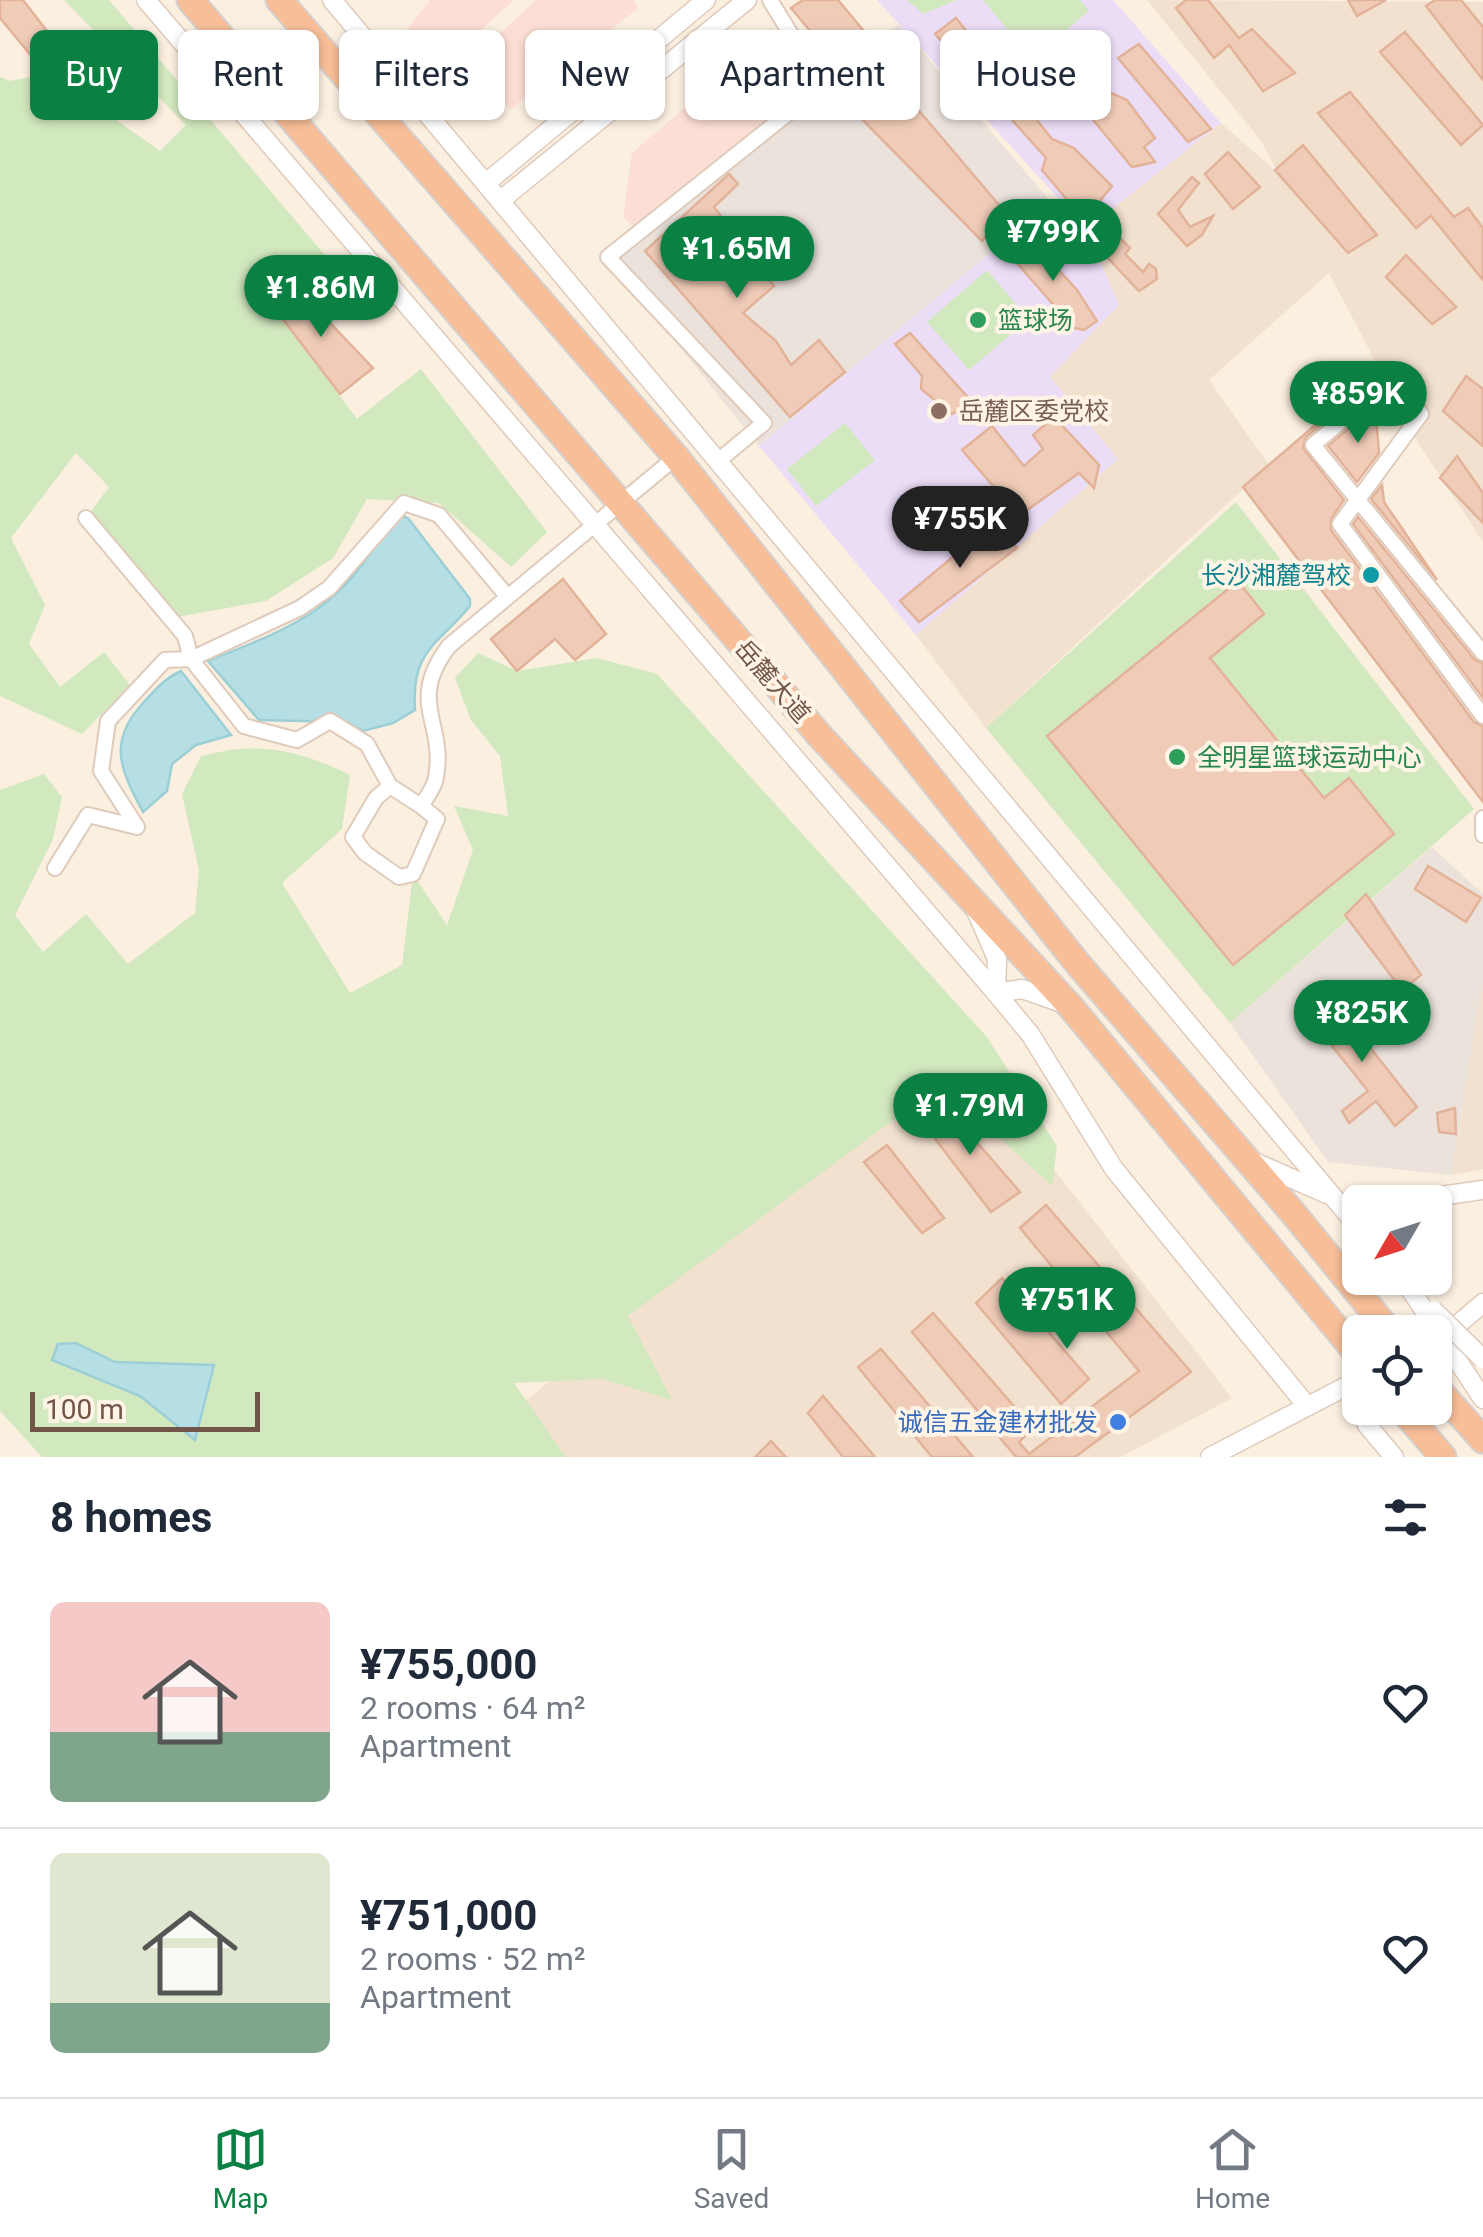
<!DOCTYPE html>
<html lang="en">
<head>
<meta charset="utf-8">
<style>
  :root { --surface:#fff; --page:#f6f6f7; --text:#1f2937; --muted:#747a83; --line:#e0e1e3; --accent:#0b8043 }
  body { margin:0; font-family:Roboto,"Noto Sans SC",sans-serif; background:var(--page); color:var(--text); height:100vh; display:flex; flex-direction:column; font-size:38px; white-space:nowrap }
  * { box-sizing:border-box; margin:0 }
  p { font-size:32px; color:var(--muted) }
  .icon { flex:none; width:55px; height:55px; fill:none; stroke:currentColor; stroke-width:2; stroke-linecap:round; stroke-linejoin:round }
  .map { position:relative; height:1457px; overflow:hidden }
  .sheet { display:flex; flex-direction:column; background:var(--surface); flex:1 }
  .sheet>* { flex:none }
  .top-card { position:absolute; left:30px; top:30px; width:1425px; height:90px; display:flex; gap:20px }
  .needle { width:65px; rotate:231deg }
  .controls { position:absolute; left:1342px; top:1185px; display:grid; gap:20px }
  .controls a { display:grid; place-items:center; width:110px; height:110px; border-radius:15px; background:var(--surface); box-shadow:0 2px 8px #0004; font-size:50px }
  .scale { position:absolute; left:30px; bottom:25px; width:230px; box-sizing:border-box; padding-left:10px; border:5px solid #715548; border-top:0; font-size:28px; line-height:35px; white-space:nowrap; color:#715548; -webkit-text-stroke:8px #fff4e5; paint-order:stroke }
  .price { position:absolute; translate:-50% -85px; padding:0 22px; border-radius:35px; background:var(--accent); color:#fff; font-size:32px; line-height:65px; filter:drop-shadow(0 2px 5px #0008) }
  .price::after { content:''; position:absolute; left:50%; top:60px; width:30px; height:22px; margin-left:-15px; background:inherit; clip-path:polygon(0 0,100% 0,50% 100%) }
  .price.current { background:#222; color:#fff }
  ul { padding:0; list-style:none }
  li { display:flex; align-items:center; gap:30px; height:250px; padding:0 50px }
  li+li { border-top:2px solid var(--line) }
  li span { display:grid; place-items:center; flex:none; width:280px; height:200px; border-radius:15px; color:#555 }
  li>.icon { margin-inline-start:auto }
  span .icon { width:120px; height:120px; fill:#fffc; stroke-width:1 }
  li b { font-size:42px }
  h2 { display:flex; justify-content:space-between; align-items:center; height:120px; padding:0 50px; font-size:42px }
  .tag { padding:0 35px; border-radius:15px; background:var(--surface); box-shadow:0 2px 8px #0004; font-size:35px; line-height:90px }
  .tag.current { background:var(--accent); color:#fff }
  .dock { display:flex; justify-content:space-around; align-items:center; height:140px; border-top:2px solid var(--line); background:var(--surface); font-size:28px; color:var(--muted) }
  .dock a { display:grid; justify-items:center; gap:5px }
  .dock .current { color:var(--accent) }
  .map>svg:first-child { display:block }
</style>
</head>
<body>
<div class="map">
<svg width="1483" height="1457" viewBox="0 0 1483 1457">
  <rect width="100%" height="100%" fill="#fbefe0"/>
  <g fill="#f3e1cf">
    <polygon points="1147,0 1483,2 1483,542 1417,441 1329,273 1209,380 1269,465 986,728 916,635 1118,459 1050,377 1119,305 1087,229 1221,123 1278,173 1261,141"/>
    <polygon points="1483,981 1483,1169 1451,1175"/>
    <polygon points="958,1046 1232,1398 1121,1457 457,1457"/>
  </g>
  <g fill="#fcded4">
    <polygon points="430,0 514,0 442,65 407,30"/>
    <polygon points="536,0 634,0 638,8 511,109 460,72 493,78 478,62 494,39"/>
    <polygon points="735,65 771,115 633,226 623,217 632,153"/>
  </g>
  <g fill="#eae2db">
    <polygon points="899,24 1051,202 759,446 608,257"/>
    <polygon points="1432,847 1483,894 1483,981 1451,1175 1328,1162 1230,1023"/>
  </g>
  <polygon fill="#ecddf7" points="877,0 1113,0 1221,123 1087,229 1119,305 1050,377 1118,459 916,635 759,446 1051,202 1082,224"/>
  <g fill="#d2e8bf">
    <polygon points="64,0 109,0 356,292 332,306 301,278 270,301 357,419 421,369 547,532 511,567 439,503 367,499 333,558 266,601 177,617 86,518 109,487 76,453 11,538 45,605 29,644 60,687 104,652 130,685 82,734 0,696 0,77 10,81 50,73 160,151 186,125"/>
    <polygon points="907,0 957,0 923,14"/>
    <polygon points="983,0 1080,0 1089,11 1032,59"/>
    <polygon points="987,270 1029,319 969,370 927,322"/>
    <polygon points="845,423 875,460 816,506 787,469"/>
    <polygon points="1236,502 1474,809 1230,1023 986,728"/>
    <path d="M478 653 517 671 597 658 657 674 987 1037 1057 1146 1052 1186 941 1085 628 1316 672 1400 602 1379 514 1383 566 1457H42L0 1411V790L44 774 62 797 53 839 15 915 43 952 86 914 128 964 195 913 199 870 182 794 201 756C260 741 296 749 350 775L342 829 282 883 350 993 402 965 413 874 447 925 473 850 454 806 508 816 500 756 471 720 455 678Z"/>
  </g>
  <g fill="#b5dfe4" stroke="#9ccfd5" stroke-width="2.5">
    <path d="M398 515 408 518 470 599V606C437 646 411 650 415 710L393 723 363 731 347 722 259 720 208 661C299 625 344 608 392 517Z"/>
    <path d="M181 671 231 735 196 745 172 764 167 791 143 812C120 769 107 741 144 702 156 689 165 678 181 671Z"/>
    <polygon points="76,1343 115,1362 214,1365 195,1440 140,1396 52,1360 58,1344"/>
  </g>
  <g fill="#f0ccb8" stroke="#e2b299" stroke-width="2.5">
    <polygon points="0,0 23,0 57,44 39,65 0,18"/>
    <polygon points="803,0 838,0 873,42 840,67 791,8"/>
    <polygon points="1186,0 1208,0 1239,38 1252,29 1295,73 1263,91 1229,45 1214,58 1176,8"/>
    <polygon points="1348,0 1386,0 1357,16"/>
    <polygon points="1435,0 1461,0 1483,27 1483,80 1426,6"/>
    <polygon points="956,18 1052,139 1074,148 1112,186 1099,202 1079,214 1042,170 1046,158 935,34"/>
    <polygon points="1405,32 1483,125 1461,145 1380,52"/>
    <polygon points="1139,44 1211,129 1188,142 1118,58"/>
    <polygon points="886,72 1005,212 982,241 849,106"/>
    <polygon points="1066,87 1098,87 1127,100 1155,138 1144,147 1155,162 1132,167"/>
    <polygon points="1350,92 1454,217 1468,208 1483,228 1483,280 1431,216 1416,228 1318,113"/>
    <polygon points="1303,145 1377,235 1348,253 1275,170"/>
    <polygon points="1228,152 1260,187 1233,209 1205,174"/>
    <polygon points="729,174 738,184 714,207 774,286 743,313 776,341 791,365 819,340 845,372 790,417 645,251"/>
    <polygon points="1192,177 1199,183 1178,210 1190,227 1213,216 1202,235 1187,246 1158,214"/>
    <polygon points="1026,234 1077,290 1097,321 1084,330 1074,328 1008,253"/>
    <polygon points="1120,238 1130,248 1125,254 1143,272 1149,264 1156,269 1157,279 1139,291 1106,256"/>
    <polygon points="1406,255 1456,307 1432,324 1386,277"/>
    <polygon points="295,286 373,368 340,394 269,301"/>
    <polygon points="910,333 973,403 952,414 921,389 922,376 895,344"/>
    <polygon points="1466,376 1483,389 1483,446 1443,411"/>
    <polygon points="1355,391 1357,394 1306,437 1303,448 1344,500 1331,519 1331,530 1474,722 1483,726 1483,802 1243,487"/>
    <polygon points="1371,410 1376,416 1379,453 1357,482 1328,446"/>
    <polygon points="1054,417 1099,465 1094,488 1079,473 1019,516 962,450 992,426 1024,466 1043,449 1033,435"/>
    <polygon points="1457,456 1483,493 1483,523 1440,478"/>
    <polygon points="1382,485 1384,502 1437,580 1371,499"/>
    <polygon points="1358,517 1475,660 1483,663 1483,698 1353,524"/>
    <polygon points="997,520 1017,548 919,622 900,601"/>
    <polygon points="563,579 606,634 575,660 555,639 517,671 491,639"/>
    <polygon points="1238,581 1264,614 1210,658 1324,798 1349,778 1394,834 1233,965 1047,736"/>
    <polygon points="1428,866 1481,898 1466,922 1415,889"/>
    <polygon points="1366,894 1421,975 1402,990 1345,915"/>
    <polygon points="1328,994 1417,1107 1395,1126 1376,1101 1349,1123 1342,1111 1368,1091 1309,1017"/>
    <polygon points="942,1102 1020,1192 991,1212 920,1119"/>
    <polygon points="1455,1108 1456,1134 1439,1132 1437,1113"/>
    <polygon points="887,1145 944,1218 922,1233 864,1162"/>
    <polygon points="1046,1205 1191,1372 1075,1457 1016,1457 912,1332 933,1313 1033,1428 1019,1442 1029,1454 1139,1371 1020,1228"/>
    <polygon points="1002,1278 1089,1379 1061,1404 976,1303"/>
    <polygon points="881,1349 973,1457 932,1457 858,1367"/>
    <polygon points="823,1396 875,1457 843,1457 808,1413"/>
    <polygon points="771,1441 786,1457 755,1457"/>
  </g>
  <g fill="none" stroke-linecap="round" stroke-linejoin="round">
    <g stroke="#dfcbbc" stroke-width="18">
      <g id="minor">
        <polyline points="718,461 764,423 608,257 796,107 811,67 770,0"/>
        <polyline points="86,518 185,636 191,659 300,608 329,588 404,503 439,515 507,596"/>
        <polyline points="1483,653 1313,445 1393,378 1421,414 1340,524 1483,716"/>
        <path d="M421 806 390 786 376 798 353 837 365 853 399 877 413 874 437 819 421 806C426 798 435 787 436 777 446 721 406 703 449 646L676 457"/>
        <polyline points="1483,818 1483,835"/>
        <polyline points="55,868 88,815 137,827 101,771 108,721 165,660 191,659 244,726 297,740 330,721 367,744 390,786"/>
      </g>
    </g>
    <g stroke="#dfcbbc" stroke-width="21">
      <g id="tertiary">
        <polyline points="146,0 996,993 1030,1034 1114,1169 1307,1406"/>
        <polyline points="332,0 1360,1229"/>
        <polyline points="486,183 706,0"/>
        <polyline points="501,200 747,0"/>
        <polyline points="974,906 997,959 996,993 1022,989 1065,1004"/>
        <polyline points="1250,1160 1327,1194"/>
        <polyline points="1398,1202 1483,1190"/>
        <polyline points="1410,1289 1483,1399"/>
        <polyline points="1441,1339 1483,1303"/>
        <polyline points="1362,1408 1367,1425 1394,1457"/>
        <polyline points="1210,1457 1360,1379"/>
      </g>
    </g>
    <g stroke="#d7cfcc" stroke-width="29">
      <g id="trunk">
        <polyline points="190,0 820,736 1070,1006 1360,1357"/>
        <polyline points="279,0 676,457 1078,964 1293,1213 1390,1332"/>
        <polyline points="1435,1386 1483,1440"/>
        <polyline points="1401,1408 1443,1457"/>
      </g>
    </g>
    <use href="#minor" stroke="#fff" stroke-width="14"/>
    <use href="#tertiary" stroke="#fff" stroke-width="18"/>
    <use href="#trunk" stroke="#f7be98" stroke-width="25"/>
    <g stroke="#dfcbbc" stroke-width="21" stroke-linecap="butt">
      <polyline id="tertiary-bridge" points="1433,1310 1483,1359"/>
    </g>
    <use href="#tertiary-bridge" stroke="#fff" stroke-width="18"/>
  </g>
  <g fill="#2e9e5b" stroke="#fff4e5" stroke-width="4">
    <circle cx="978" cy="320" r="10"/>
    <circle cx="1177" cy="757" r="10"/>
  </g>
  <circle fill="#8d6e63" stroke="#fff4e5" stroke-width="4" cx="939" cy="411" r="10"/>
  <circle fill="#0f9aa8" stroke="#fff4e5" stroke-width="4" cx="1371" cy="575" r="10"/>
  <circle fill="#3f7fe0" stroke="#fff4e5" stroke-width="4" cx="1118" cy="1422" r="10"/>
  <g text-anchor="middle" stroke-width="8" stroke-linejoin="round" paint-order="stroke">
    <g font-size="25" fill="#27864d" stroke="#fff4e5" text-anchor="start">
      <text x="998" y="329">篮球场</text>
      <text x="1197" y="766">全明星篮球运动中心</text>
    </g>
    <g font-size="25" fill="#785e54" stroke="#fff4e5" text-anchor="start">
      <text x="959" y="420">岳麓区委党校</text>
    </g>
    <g font-size="25" fill="#0d838f" stroke="#fff4e5" text-anchor="end">
      <text x="1351" y="584">长沙湘麓驾校</text>
    </g>
    <g font-size="25" fill="#715548" stroke="#fff4e5">
      <text transform="translate(773 681) rotate(49)" y="9">岳麓大道</text>
    </g>
    <g font-size="25" fill="#366cbe" stroke="#fff4e5" text-anchor="end">
      <text x="1098" y="1431">诚信五金建材批发</text>
    </g>
  </g>
</svg>
<div class="controls">
<a><svg class="needle" viewBox="-14 -14 28 28"><path d="M0-13l5 13h-10z" fill="#e53935"/><path d="M0 13l5-13h-10z" fill="#747a83"/></svg></a>
<a><svg class="icon" aria-label="locate" viewBox="0 0 24 24"><circle cx="12" cy="12" r="6"/><path d="M12 2v4M12 18v4M2 12h4M18 12h4"/></svg></a>
</div>
<div class="scale">100 m</div>
<b class="price" style="left:1053px;top:284px">¥799K</b>
<b class="price" style="left:737px;top:301px">¥1.65M</b>
<b class="price" style="left:321px;top:340px">¥1.86M</b>
<b class="price" style="left:1358px;top:446px">¥859K</b>
<b class="price current" style="left:960px;top:571px">¥755K</b>
<b class="price" style="left:1362px;top:1065px">¥825K</b>
<b class="price" style="left:970px;top:1158px">¥1.79M</b>
<b class="price" style="left:1067px;top:1352px">¥751K</b>
<div class="top-card">
<a class="tag current">Buy</a>
<a class="tag">Rent</a>
<a class="tag">Filters</a>
<a class="tag">New</a>
<a class="tag">Apartment</a>
<a class="tag">House</a>
</div>
</div>
<section class="sheet">
<h2>8 homes<svg class="icon" aria-label="filters" viewBox="0 0 24 24"><path d="M4 7h16M4 17h16"/><circle cx="9" cy="7" r="2"/><circle cx="15" cy="17" r="2"/></svg></h2>
<ul>
<li><span style="background:linear-gradient(#f6c9c9 65%,#7fa58c 0)"><svg class="icon" aria-label="home" viewBox="0 0 24 24"><path d="M3 11l9-7 9 7M6 9v11h12V9"/></svg></span><div><b>¥755,000</b><p>2 rooms · 64 m²</p><p>Apartment</p></div><svg class="icon" aria-label="heart" viewBox="0 0 24 24"><path d="M12 20l-8-8c-3-5 5-10 8-4 3-6 11-1 8 4z"/></svg></li>
<li><span style="background:linear-gradient(#dfe7d0 75%,#7fa58c 0)"><svg class="icon" aria-label="home" viewBox="0 0 24 24"><path d="M3 11l9-7 9 7M6 9v11h12V9"/></svg></span><div><b>¥751,000</b><p>2 rooms · 52 m²</p><p>Apartment</p></div><svg class="icon" aria-label="heart" viewBox="0 0 24 24"><path d="M12 20l-8-8c-3-5 5-10 8-4 3-6 11-1 8 4z"/></svg></li>
</ul>
</section>
<nav class="dock">
<a class="current"><svg class="icon" aria-label="map" viewBox="0 0 24 24"><path d="M3 6l6-2 6 2 6-2v14l-6 2-6-2-6 2zM9 4v14M15 6v14"/></svg>Map</a>
<a><svg class="icon" aria-label="saved" viewBox="0 0 24 24"><path d="M7 4h10v16l-5-4-5 4z"/></svg>Saved</a>
<a><svg class="icon" aria-label="home" viewBox="0 0 24 24"><path d="M3 11l9-7 9 7M6 9v11h12V9"/></svg>Home</a>
</nav>
</body>
</html>
